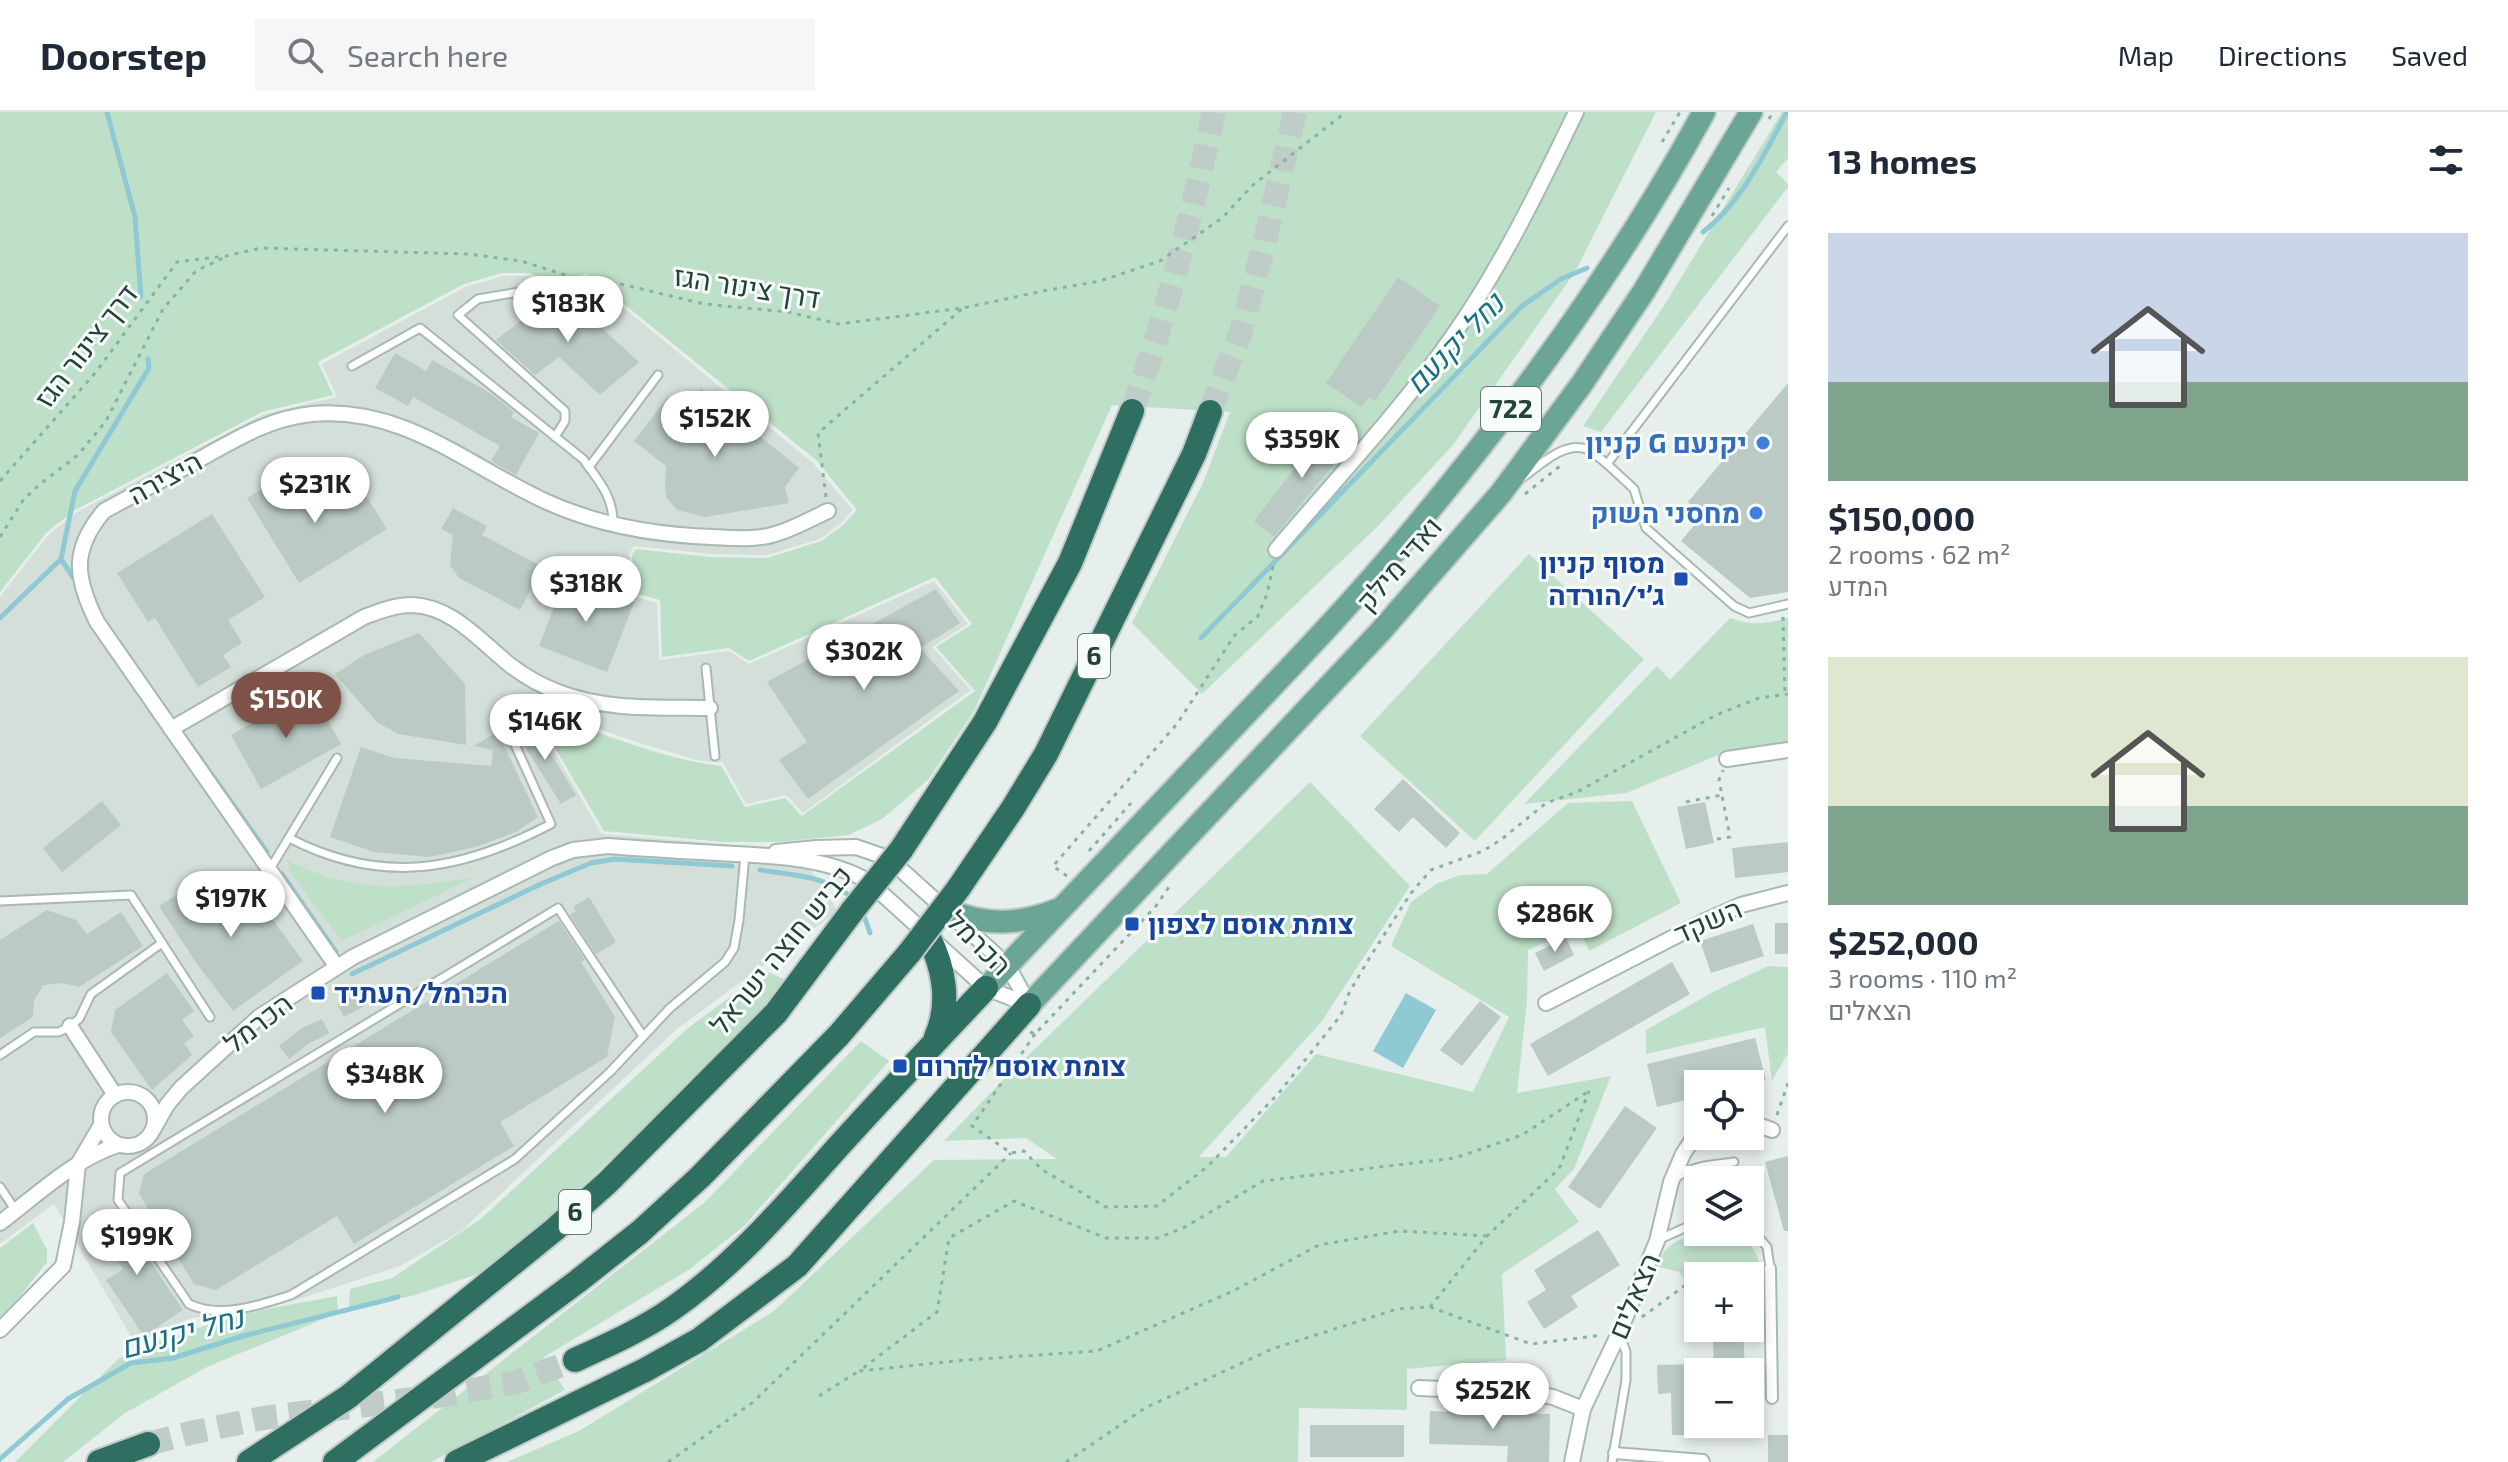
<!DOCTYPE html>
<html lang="en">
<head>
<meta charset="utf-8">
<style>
  :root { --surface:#fff; --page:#f6f6f7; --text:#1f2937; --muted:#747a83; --line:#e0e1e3; --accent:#7f5249 }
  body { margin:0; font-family:"Exo 2",Heebo,sans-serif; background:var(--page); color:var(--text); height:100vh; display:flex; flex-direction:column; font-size:30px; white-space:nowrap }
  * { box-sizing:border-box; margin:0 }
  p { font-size:26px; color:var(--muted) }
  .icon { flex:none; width:44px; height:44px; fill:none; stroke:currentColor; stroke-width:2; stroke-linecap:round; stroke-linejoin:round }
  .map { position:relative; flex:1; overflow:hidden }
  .panel { display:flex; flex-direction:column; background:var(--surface); width:720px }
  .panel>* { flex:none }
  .fabs { position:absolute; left:1684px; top:958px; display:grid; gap:16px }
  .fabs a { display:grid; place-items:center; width:80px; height:80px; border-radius:0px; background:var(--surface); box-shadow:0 4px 12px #0003; font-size:40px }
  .price { position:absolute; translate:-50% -68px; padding:0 18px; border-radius:28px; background:#fff; color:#222; font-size:26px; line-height:52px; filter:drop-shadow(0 2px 4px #0008) }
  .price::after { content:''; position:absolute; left:50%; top:48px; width:24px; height:18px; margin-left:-12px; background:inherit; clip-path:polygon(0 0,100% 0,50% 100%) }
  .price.active { background:var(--accent); color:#fff }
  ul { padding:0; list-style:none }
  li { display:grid; align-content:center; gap:16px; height:424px; padding:0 40px }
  li span { display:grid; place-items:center; height:248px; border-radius:0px; color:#555 }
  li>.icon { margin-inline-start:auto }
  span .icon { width:144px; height:144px; fill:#fffc; stroke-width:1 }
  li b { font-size:34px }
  h2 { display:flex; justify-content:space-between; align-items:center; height:96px; padding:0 40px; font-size:34px }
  header { display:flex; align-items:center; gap:48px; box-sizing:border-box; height:112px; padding:0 40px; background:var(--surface); border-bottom:2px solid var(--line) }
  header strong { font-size:38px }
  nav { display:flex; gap:44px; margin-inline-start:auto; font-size:28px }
  .search { width:560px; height:72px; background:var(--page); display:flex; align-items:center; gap:20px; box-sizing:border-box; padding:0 28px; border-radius:0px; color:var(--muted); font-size:30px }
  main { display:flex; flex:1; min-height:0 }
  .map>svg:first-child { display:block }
</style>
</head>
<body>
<header>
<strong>Doorstep</strong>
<div class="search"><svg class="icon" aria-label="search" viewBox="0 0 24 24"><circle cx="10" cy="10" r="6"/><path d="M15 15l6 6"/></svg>Search here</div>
<nav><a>Map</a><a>Directions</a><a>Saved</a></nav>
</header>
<main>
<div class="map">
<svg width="1788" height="1350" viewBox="0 0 1788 1350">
  <rect width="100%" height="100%" fill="#e6efeb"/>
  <polygon fill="#d4dfda" points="503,164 528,164 549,173 586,165 813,351 853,398 840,412 820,427 767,443 710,442 634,434 629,442 631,483 657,491 659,548 729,539 749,552 934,469 968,512 932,535 971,578 803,701 786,683 746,692 723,651 696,648 640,631 527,593 602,722 798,738 838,799 678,916 461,1119 400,1154 299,1187 232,1201 190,1206 137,1235 54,1092 0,1132 0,485 49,422 77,400 264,302 337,285 322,252 465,175"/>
  <g fill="#bfe0c8">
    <path d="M0 0H1656L1575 160 1453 333 1378 414 1202 582 1132 511 1203 371 1230 300 1112 293 974 599 928 668 882 707 849 723 779 730H724L604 719 532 597C594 618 657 646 721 654L745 695 785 686 802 704 975 579 936 535 972 512 935 465 749 549 729 536 662 545 660 488 634 481 632 443 636 437 710 445 767 446 821 429 842 414 857 398 816 348 587 162 549 170 529 161H502L464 172 318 250 333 283 262 300 75 398 47 420 0 480Z"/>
    <polygon points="1782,0 1788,0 1788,46 1776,60 1788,72 1788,75 1601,320 1583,314 1665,192"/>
    <polygon points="1529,442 1644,547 1475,729 1360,624"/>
    <path d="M1730 506C1752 514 1766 512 1788 506V631L1716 644 1626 681 1524 692 1657 554 1670 568Z"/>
    <polygon points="1310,670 1410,774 1322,909 1199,1045 1226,1045 1316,942 1473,980 1509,905 1391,834 1411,790 1436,772 1460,763 1487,762 1568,691 1632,689 1681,791 1589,839 1579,816 1528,838 1527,889 1517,981 1611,964 1574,1057 1555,1077 1579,1110 1502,1162 1506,1248 1407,1257 1407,1298 1299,1296 1298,1350 507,1350 579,1319 774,1199 934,1048 1057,1047 1026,1026 944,1029 1002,969"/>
    <path d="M287 748C352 782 405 777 475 765L342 829 290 760Z"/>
    <polygon points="1768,854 1788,855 1788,941 1772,969 1765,915 1646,942 1646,918 1715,879"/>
    <polygon points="766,859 788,869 708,957 522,1130 478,1162 412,1184 349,1195 350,1177 392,1166 482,1106 688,916"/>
    <polygon points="861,929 889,949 745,1113 690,1157 544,1245 565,1278 431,1350 373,1350 705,1090"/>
    <polygon points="33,1111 47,1138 47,1150 0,1210 0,1136"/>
    <path d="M1706 1120H1739C1765 1146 1762 1160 1760 1194L1750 1186V1164H1698V1185L1679 1160 1656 1154C1666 1130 1681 1126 1706 1120Z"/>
    <polygon points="337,1184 338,1201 207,1255 125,1301 63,1350 15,1350 118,1247 162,1227 250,1200"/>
  </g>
  <polygon fill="#8ec9d4" points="1406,881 1436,898 1403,956 1373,939"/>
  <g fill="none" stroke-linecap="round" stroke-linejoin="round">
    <g stroke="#8ec9d4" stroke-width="5">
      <polyline points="107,0 135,105 141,185"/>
      <path d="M1703 120C1742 90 1764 42 1787 0"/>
      <polyline points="73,465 61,447 75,379 149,256 148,247"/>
      <polyline points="0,506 61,447"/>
      <polyline points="1201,526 1522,194 1561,167 1587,156"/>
      <polyline points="185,625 267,740"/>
      <path d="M760 758C791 763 829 764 853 787"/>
      <polyline points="282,762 336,840"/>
      <polyline points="862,798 870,821"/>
      <polyline points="352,862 541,772 591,751 615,747 732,754"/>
      <polyline points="0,1347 68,1287 131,1251 173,1246 243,1224 398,1185"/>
    </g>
  </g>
  <g fill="#bbcac4">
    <polygon points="1398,165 1440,194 1375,289 1369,285 1361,295 1326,271"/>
    <polygon points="560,178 639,250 600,283 559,245 535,263 496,228"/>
    <polygon points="395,241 426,259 432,248 490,281 514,300 511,305 539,321 516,363 491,349 500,334 413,285 408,294 375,276"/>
    <polygon points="1788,271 1788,480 1750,486 1681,429 1703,403 1688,390"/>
    <polygon points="701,276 799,356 785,375 789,391 705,405 677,398 666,385 665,372 666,354 634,329 668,285 687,297"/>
    <polygon points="1333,313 1346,319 1347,332 1328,348 1334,352 1274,425 1254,409 1326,316"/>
    <polygon points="284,363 297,383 310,374 322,394 359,372 387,417 299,471 247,386"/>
    <polygon points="453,396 487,414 482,423 543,455 520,498 459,466 450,453 453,423 441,417"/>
    <polygon points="212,402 265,485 228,508 242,531 223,543 231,555 198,575 155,506 148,510 117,461"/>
    <polygon points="566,464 634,491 607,560 539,534"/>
    <polygon points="936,477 960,511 920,536 959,579 808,687 779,648 807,630 767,570"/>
    <polygon points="419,521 465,572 466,633 398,622 377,610 335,562 364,543"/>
    <polygon points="310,578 341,632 261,677 231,623"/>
    <polygon points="531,609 576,683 561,692 515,619"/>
    <polygon points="496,617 538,705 516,720 476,735 429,745 374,740 330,725 361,635 394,646 491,654 493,638 473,634 496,621"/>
    <polygon points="1403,667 1460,721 1446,736 1413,705 1399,720 1374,697"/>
    <polygon points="102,689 121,713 62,760 43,736"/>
    <polygon points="1705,690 1714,731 1686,737 1677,695"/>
    <polygon points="1788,730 1788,760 1735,766 1732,736"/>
    <polygon points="250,770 270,804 303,849 233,899 197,852 159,794 190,774"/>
    <polygon points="589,785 616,830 596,842 570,803 576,799 573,795"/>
    <polygon points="47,798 76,808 87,822 121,800 143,834 79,875 62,871 43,873 34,889 33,905 0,926 0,828"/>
    <polygon points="559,809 585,848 581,850 615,905 607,945 500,1010 514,1034 354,1132 337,1104 216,1178 194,1172 139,1082 144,1062"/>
    <rect x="1775" y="811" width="13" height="31"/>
    <polygon points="1753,812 1764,844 1711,861 1700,829"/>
    <polygon points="1566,826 1574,843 1544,859 1535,841"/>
    <polygon points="1672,850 1690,882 1548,964 1530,932"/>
    <polygon points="167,861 194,899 182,908 194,924 184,931 192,943 152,978 111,920 115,898"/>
    <polygon points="370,874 377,887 344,905 337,892"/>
    <polygon points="1480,889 1501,905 1462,954 1440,938"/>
    <polygon points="322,907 329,921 308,932 289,947 279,934 302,916"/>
    <polygon points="1755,926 1766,968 1751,972 1698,972 1698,985 1657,995 1647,952"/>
    <polygon points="1625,994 1657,1016 1600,1097 1568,1075"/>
    <polygon points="1788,1044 1788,1119 1784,1119 1765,1050"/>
    <polygon points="115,1097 183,1198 144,1224 106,1168 123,1157 93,1112"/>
    <polygon points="1598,1118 1620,1153 1571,1184 1578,1195 1544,1217 1527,1190 1546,1178 1534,1158"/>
    <polygon points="1709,1216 1743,1216 1745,1260 1714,1260 1713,1229 1709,1226"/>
    <polygon points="1698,1252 1698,1323 1672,1323 1671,1281 1658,1282 1657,1253"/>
    <polygon points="1448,1287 1476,1289 1476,1300 1550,1302 1549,1350 1507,1350 1508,1334 1429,1332 1430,1299 1447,1300"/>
    <rect x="1310" y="1313" width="94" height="32"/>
    <rect x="1768" y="1323" width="20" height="27"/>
  </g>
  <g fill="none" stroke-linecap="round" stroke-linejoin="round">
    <g stroke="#bfccc8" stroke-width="24" stroke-dasharray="24 12" stroke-linecap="butt">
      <path d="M1132 299C1167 202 1192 101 1214 0"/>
      <polyline points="1210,300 1241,219 1264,133 1295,0"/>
      <polyline points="148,1332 190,1321 263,1306 438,1284 517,1270 575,1248"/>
    </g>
    <g stroke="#a8b8b2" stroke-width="11">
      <g id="service">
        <polyline points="1788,114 1607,352 1634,377 1646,416 1734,494 1749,501 1788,492"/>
        <polyline points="519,180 478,187 458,203 565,299 565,309 555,325"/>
        <path d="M352 254 420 216 583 347C599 369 614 385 613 413"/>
        <polyline points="589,355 658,263"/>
        <path d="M1522 366C1539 354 1564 329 1586 337 1593 340 1601 347 1607 352"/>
        <polyline points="706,556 715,644"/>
        <path d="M289 726C382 774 461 759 551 712L512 626"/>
        <polyline points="270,757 337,646"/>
        <polyline points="0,789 131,783 210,905"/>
        <path d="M643 924 558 796 120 1061 118 1088 189 1192C220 1207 260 1193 291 1183L515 1047 610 960 670 896 725 850 734 836 739 808 745 743"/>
        <polyline points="0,943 34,920 59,920 70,914 79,907 91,882 162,831"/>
        <path d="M1676 1066C1692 1053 1714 1053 1734 1050"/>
        <polyline points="0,1075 16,1099"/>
        <polyline points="1750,1115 1767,1135 1770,1156"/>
        <polyline points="1660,1127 1698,1110"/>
        <polyline points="1612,1350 1626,1268 1626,1240 1620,1223"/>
      </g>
    </g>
    <g stroke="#a8b8b2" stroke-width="14">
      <g id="pedestrian">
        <polyline points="1770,1156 1772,1286"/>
        <polyline points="1614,1341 1703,1348 1704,1350"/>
      </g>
    </g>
    <g stroke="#a8b8b2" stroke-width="18">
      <g id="minor">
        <path d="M1276 438C1335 368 1399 301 1452 225 1501 155 1539 77 1576 0"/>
        <path d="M171 617 364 505C380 499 395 493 412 493 452 494 481 530 510 553 523 563 542 574 558 580 607 599 659 595 710 596"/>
        <polyline points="1727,647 1788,638"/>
        <polyline points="776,740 816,736 856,735 888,746 1008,854 1029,893"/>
        <path d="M337 855 97 510C75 466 71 438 104 399 136 382 168 364 200 347 236 327 270 306 312 302 404 294 468 354 547 390 600 414 654 423 712 425 731 426 754 428 772 423 792 418 810 407 828 399"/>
        <polyline points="1546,891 1705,809 1741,793 1788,781"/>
        <polyline points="70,914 115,983"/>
        <circle cx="128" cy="1007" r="27"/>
        <polyline points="1750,1010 1772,1018"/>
        <path d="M154 1016 167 993 181 976 259 905 301 878 353 845 552 746 573 738 608 734C645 737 681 739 718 741 768 744 824 744 868 769L986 876 1029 893"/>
        <path d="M0 1111C37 1083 74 1047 118 1033"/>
        <polyline points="0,1218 63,1154 72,1110 78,1052 101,1013"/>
        <polyline points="1419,1276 1530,1281 1553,1285 1583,1297"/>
        <polyline points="1572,1350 1583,1297 1619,1221 1657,1129 1671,1070 1683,1042 1698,1019"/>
      </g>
    </g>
    <g stroke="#c2cac8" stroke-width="26">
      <g id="primary">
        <path d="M947 798C985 814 1019 813 1057 798"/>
        <path d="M986 876C1060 799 1133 721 1207 643 1274 572 1344 501 1407 425 1518 293 1621 152 1704 0"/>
        <polyline points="1029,893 1380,520 1501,381 1581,273 1644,179 1751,0"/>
      </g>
    </g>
    <g stroke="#c2cac8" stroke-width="28">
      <g id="motorway">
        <polyline points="901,738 985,610 1070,451 1132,299"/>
        <polyline points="958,777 1013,696 1046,642 1194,342 1210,300"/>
        <path d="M928 824C944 855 951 892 936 925"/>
        <path d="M575 1248C608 1233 642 1218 672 1197 735 1153 786 1093 837 1036 886 982 936 929 986 876"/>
        <polyline points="99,1350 148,1332"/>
        <polyline points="249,1350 348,1285 554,1118 607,1071 776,901 853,798"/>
        <polyline points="335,1350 578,1169 640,1120 700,1065 839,923 910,840"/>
        <polyline points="457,1350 645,1258 699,1228 797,1154 1029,893"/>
      </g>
    </g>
    <g stroke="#86b3a5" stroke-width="3" stroke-dasharray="4 6" stroke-linecap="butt">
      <polyline points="1769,7 1773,0"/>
      <polyline points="1662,30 1680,0"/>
      <polyline points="1712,104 1729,76"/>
      <polyline points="0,369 96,260 177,150 226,144 261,136 468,142 521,149 581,168 621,172 704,192 788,200 839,212 963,196 1043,179 1100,169 1160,149 1222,106 1253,73 1346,0"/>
      <polyline points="1525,382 1560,354"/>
      <polyline points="826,385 818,321 963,196"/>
      <polyline points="0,425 24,387 39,373 78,343 106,309 163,197 196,159 223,146"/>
      <polyline points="1783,505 1785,581"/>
      <polyline points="1686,690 1722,683"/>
      <polyline points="1717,727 1730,725 1719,668 1723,658"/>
      <polyline points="1089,739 1131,691"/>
      <polyline points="1067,764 1053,754 1177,612 1234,524 1258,504 1267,482 1274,450"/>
      <polyline points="1030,920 1035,922 1156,794 1171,772"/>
      <polyline points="1035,922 972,1014 1011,1041 1024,1039 1041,1057 1106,1095 1157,1094 1208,1054 1278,982 1341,903 1349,881 1370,845 1411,781 1431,758 1483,739 1502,727 1546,691 1577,680 1716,603 1759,586 1788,582"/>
      <polyline points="1777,1003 1788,971"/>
      <polyline points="1487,1124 1399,1119 1319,1133 1233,1179 1097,1239 965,1248 859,1259 937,1200 949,1126 1014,1089 1106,1126 1158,1126 1185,1115 1263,1069 1455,1046 1522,1023 1589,979"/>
      <polyline points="1750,1173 1758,1178"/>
      <polyline points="1430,1195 1487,1124 1559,1057 1589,979"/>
      <polyline points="1642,1205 1687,1172 1698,1168"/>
      <polyline points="819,1284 859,1259"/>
      <polyline points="668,1350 752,1291 1011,1041"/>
      <polyline points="1066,1350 1145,1296 1272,1237 1397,1197 1430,1195 1531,1232 1603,1223"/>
    </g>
    <use href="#service" stroke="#fff" stroke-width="7"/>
    <use href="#pedestrian" stroke="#fff" stroke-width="10"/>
    <use href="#minor" stroke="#fff" stroke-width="14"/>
    <use href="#primary" stroke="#6aa596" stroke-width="22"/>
    <use href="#motorway" stroke="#2f6f62" stroke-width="24"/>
    <g stroke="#c2cac8" stroke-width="28" stroke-linecap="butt">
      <g id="motorway-bridge">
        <polyline points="853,798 901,738"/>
        <polyline points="910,840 958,777"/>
      </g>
    </g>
    <use href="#motorway-bridge" stroke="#2f6f62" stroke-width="24"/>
  </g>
  <g fill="#3f7fe0" stroke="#f7fbf9" stroke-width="3">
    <circle cx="1763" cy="331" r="8"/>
    <circle cx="1756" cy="401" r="8"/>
  </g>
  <g fill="#1a4fb4" stroke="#f7fbf9" stroke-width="3">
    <rect x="1673" y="459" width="16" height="16" rx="4"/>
    <rect x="1124" y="804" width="16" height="16" rx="4"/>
    <rect x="310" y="873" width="16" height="16" rx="4"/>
    <rect x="892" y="946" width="16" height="16" rx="4"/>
  </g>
  <g text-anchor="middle" stroke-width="6" stroke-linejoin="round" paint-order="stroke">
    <g fill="#f7fbf9" stroke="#637a73" stroke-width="2">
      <rect x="1481" y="275" width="60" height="44" rx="6"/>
      <rect x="1078" y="522" width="32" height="44" rx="6"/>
      <rect x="559" y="1078" width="32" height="44" rx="6"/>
    </g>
    <g font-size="26" font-weight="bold" fill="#24423a">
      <text x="1511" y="306">722</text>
      <text x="1094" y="553">6</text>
      <text x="575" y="1109">6</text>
    </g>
    <g font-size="28" fill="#24423a" stroke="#f7fbf9">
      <text transform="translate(747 175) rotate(9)" y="10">דרך צינור הגז</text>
      <text transform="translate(86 234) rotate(-52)" y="10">דרך צינור הגז</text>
      <text transform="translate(165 366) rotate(-29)" y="10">היצירה</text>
      <text transform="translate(1399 452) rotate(-49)" y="10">ואדי מילק</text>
      <text transform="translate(1708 809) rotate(-24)" y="10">השקד</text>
      <text transform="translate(979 831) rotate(45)" y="10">הכרמל</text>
      <text transform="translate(781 838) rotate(-51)" y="10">כביש חוצה ישראל</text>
      <text transform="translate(258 911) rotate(-38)" y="10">הכרמל</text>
      <text transform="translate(1634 1184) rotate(-67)" y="10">הצאלים</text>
    </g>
    <g font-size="28" font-weight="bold" fill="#366cbe" stroke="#f7fbf9" text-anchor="end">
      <text x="1747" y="341">קניון G יקנעם</text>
      <text x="1740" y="411">מחסני השוק</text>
    </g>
    <g font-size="28" font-weight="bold" fill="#164399" stroke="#f7fbf9" text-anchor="start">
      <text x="1665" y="461" text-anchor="end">מסוף קניון<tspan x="1665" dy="32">ג׳י/הורדה</tspan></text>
      <text x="1148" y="822">צומת אוסם לצפון</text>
      <text x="334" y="891">הכרמל/העתיד</text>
      <text x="916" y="964">צומת אוסם לדרום</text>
    </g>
    <g font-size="30" font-style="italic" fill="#1c6f80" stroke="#f7fbf9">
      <text transform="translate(1455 232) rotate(-46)" y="10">נחל יקנעם</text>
      <text transform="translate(182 1221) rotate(-15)" y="10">נחל יקנעם</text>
    </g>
  </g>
</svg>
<div class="fabs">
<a><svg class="icon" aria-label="locate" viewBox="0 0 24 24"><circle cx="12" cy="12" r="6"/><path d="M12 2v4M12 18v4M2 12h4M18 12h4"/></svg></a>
<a><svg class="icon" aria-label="layers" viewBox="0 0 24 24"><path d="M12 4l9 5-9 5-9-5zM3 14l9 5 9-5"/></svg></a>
<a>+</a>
<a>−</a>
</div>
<b class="price" style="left:568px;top:232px">$183K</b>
<b class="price" style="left:715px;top:347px">$152K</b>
<b class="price" style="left:1302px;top:368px">$359K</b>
<b class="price" style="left:315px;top:413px">$231K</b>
<b class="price" style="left:586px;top:512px">$318K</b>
<b class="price" style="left:864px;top:580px">$302K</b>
<b class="price active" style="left:286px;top:628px">$150K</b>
<b class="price" style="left:545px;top:650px">$146K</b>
<b class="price" style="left:231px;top:827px">$197K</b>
<b class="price" style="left:1555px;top:842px">$286K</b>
<b class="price" style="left:385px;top:1003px">$348K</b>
<b class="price" style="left:137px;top:1165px">$199K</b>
<b class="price" style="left:1493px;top:1319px">$252K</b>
</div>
<section class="panel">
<h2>13 homes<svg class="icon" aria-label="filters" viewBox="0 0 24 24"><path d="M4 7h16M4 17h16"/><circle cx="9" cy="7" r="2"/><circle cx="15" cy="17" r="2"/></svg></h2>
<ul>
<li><span style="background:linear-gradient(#c9d6e8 60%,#7fa58c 0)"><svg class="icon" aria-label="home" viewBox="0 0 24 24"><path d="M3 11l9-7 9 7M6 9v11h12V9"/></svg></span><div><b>$150,000</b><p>2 rooms · 62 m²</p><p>המדע</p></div></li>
<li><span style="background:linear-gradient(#dfe7d0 60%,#7fa58c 0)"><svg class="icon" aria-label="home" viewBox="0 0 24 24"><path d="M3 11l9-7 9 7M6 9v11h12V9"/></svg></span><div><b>$252,000</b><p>3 rooms · 110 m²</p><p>הצאלים</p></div></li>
</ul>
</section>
</main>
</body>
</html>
